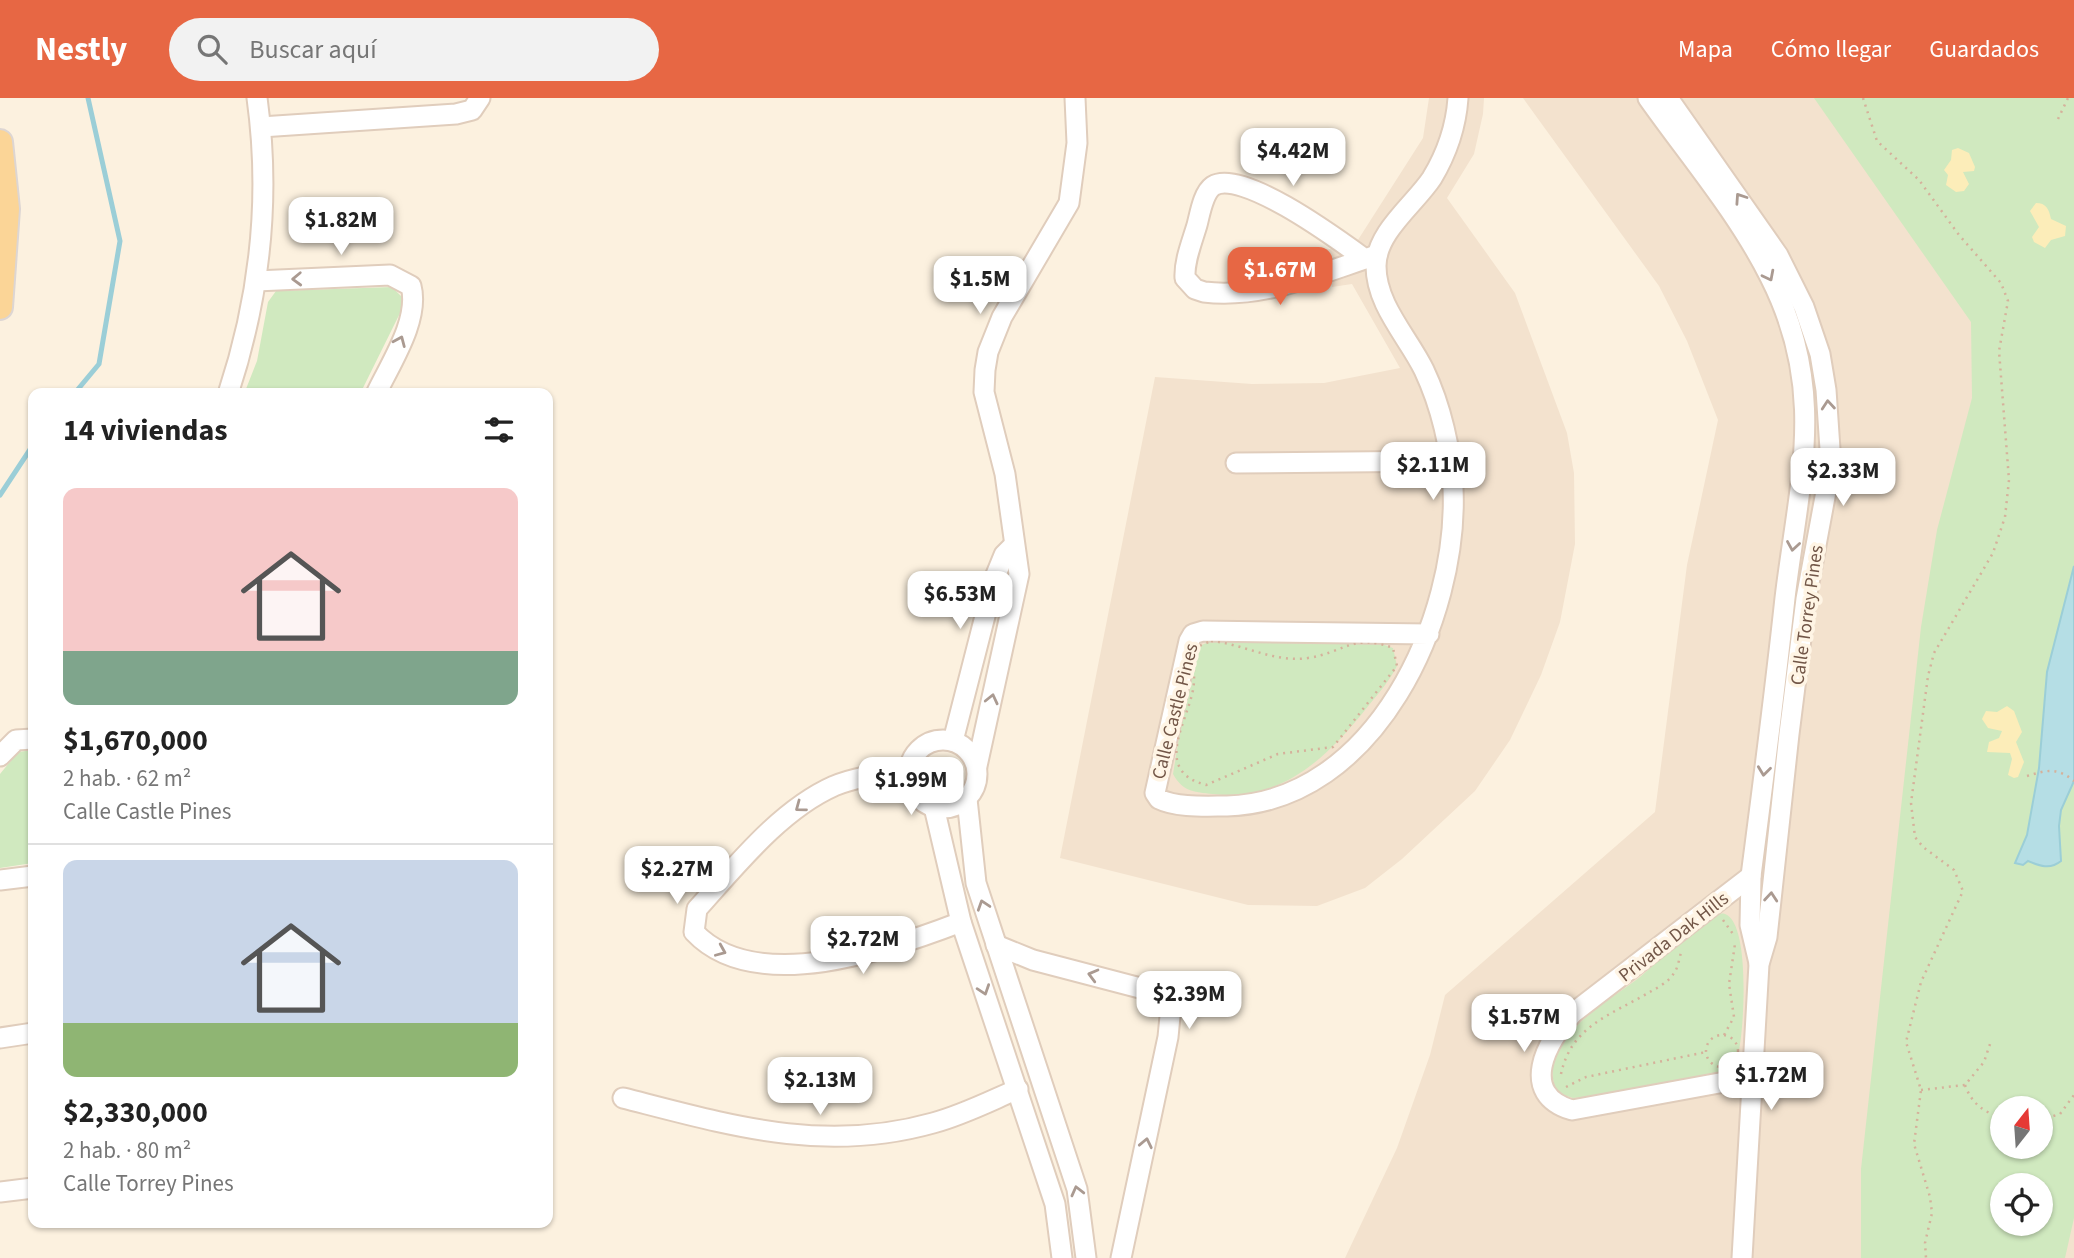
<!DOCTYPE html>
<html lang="es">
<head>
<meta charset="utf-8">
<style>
  :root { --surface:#fff; --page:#f2f2f2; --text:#222; --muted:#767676; --line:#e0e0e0; --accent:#e76744 }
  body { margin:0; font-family:"Source Sans 3",sans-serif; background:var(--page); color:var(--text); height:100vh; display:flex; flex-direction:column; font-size:26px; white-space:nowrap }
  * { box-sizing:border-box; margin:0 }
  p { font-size:23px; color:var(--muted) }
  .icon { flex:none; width:38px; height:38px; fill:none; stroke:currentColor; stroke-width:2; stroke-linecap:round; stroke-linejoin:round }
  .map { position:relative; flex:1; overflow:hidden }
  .drawer { position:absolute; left:28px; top:290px; width:525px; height:840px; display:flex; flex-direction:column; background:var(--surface); border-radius:14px; box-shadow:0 2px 5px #0004 }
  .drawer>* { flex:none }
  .needle { width:46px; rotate:17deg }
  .tools { position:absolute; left:1990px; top:998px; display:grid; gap:14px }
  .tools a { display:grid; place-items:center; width:63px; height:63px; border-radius:50%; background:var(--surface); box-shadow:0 2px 5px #0004; font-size:35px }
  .price { position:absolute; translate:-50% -60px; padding:0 16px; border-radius:14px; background:#fff; color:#222; font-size:23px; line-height:46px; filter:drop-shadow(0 2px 4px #0008) }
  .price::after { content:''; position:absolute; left:50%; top:42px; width:21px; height:16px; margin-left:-10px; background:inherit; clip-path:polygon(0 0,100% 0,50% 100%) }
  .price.selected { background:var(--accent); color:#fff }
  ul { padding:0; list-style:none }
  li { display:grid; align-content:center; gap:14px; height:371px; padding:0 35px }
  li+li { border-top:2px solid var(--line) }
  li span { display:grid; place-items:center; height:217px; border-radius:14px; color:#555 }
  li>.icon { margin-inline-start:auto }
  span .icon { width:126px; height:126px; fill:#fffc; stroke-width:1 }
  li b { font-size:30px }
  h2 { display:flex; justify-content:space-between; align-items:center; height:84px; padding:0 35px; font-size:30px }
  header { display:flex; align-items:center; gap:42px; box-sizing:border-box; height:98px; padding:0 35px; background:var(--accent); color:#fff }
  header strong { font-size:33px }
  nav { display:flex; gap:38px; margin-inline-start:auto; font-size:24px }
  .search { width:490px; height:63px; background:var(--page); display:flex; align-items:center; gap:18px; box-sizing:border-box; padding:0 24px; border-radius:38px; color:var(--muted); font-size:26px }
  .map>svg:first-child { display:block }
</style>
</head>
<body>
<header>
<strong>Nestly</strong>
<div class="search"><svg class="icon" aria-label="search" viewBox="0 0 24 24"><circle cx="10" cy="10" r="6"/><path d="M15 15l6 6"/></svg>Buscar aquí</div>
<nav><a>Mapa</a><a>Cómo llegar</a><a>Guardados</a></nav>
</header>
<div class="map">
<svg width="2074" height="1160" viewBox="0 0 2074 1160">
  <rect width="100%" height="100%" fill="#fcf1df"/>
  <g fill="#f3e2ce" fill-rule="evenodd">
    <polygon points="1429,0 1484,0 1483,16 1474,56 1447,100 1515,195 1567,335 1574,375 1575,446 1560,524 1541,577 1510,642 1475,693 1402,761 1365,790 1317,808 1248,807 1060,760 1155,279 1252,286 1324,285 1400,270 1352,186 1332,189 1321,153 1356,145 1423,40"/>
    <path d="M1523 0H2074V1160H1345L1397 1050 1430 957 1445 897 1655 714 1687 467 1718 322 1687 243 1659 188ZM2002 1010H2040V1048H2002ZM2002 1087H2040V1125H2002Z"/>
  </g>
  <g fill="#d0e9bf" fill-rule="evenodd">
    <path d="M1814 0H2074V1120L2065 1160H1861V1071L1921 529 1937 432 1972 300 1971 224ZM2002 1010H2040V1048H2002ZM2002 1087H2040V1125H2002Z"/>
    <polygon points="392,189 406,203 360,296 244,296 257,263 268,204 276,193"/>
    <path d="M1211 543 1379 545 1393 550 1397 568C1389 584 1377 597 1365 612 1326 661 1280 704 1213 696 1194 694 1183 694 1173 676L1192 562 1197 549Z"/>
    <polygon points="33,652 33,765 0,770 0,676 18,654"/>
    <path d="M1714 816C1718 816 1722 815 1725 816 1751 825 1744 935 1738 957 1736 964 1730 968 1724 973L1592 998 1573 1000 1558 995C1531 945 1608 904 1640 879 1664 859 1686 830 1714 816Z"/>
  </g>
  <g fill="#fcedb9">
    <polygon points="1958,50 1969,55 1975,69 1974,73 1963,74 1969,86 1964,93 1956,94 1946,87 1948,77 1944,72 1951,62 1952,52"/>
    <path d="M2036 105C2046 105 2049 111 2051 121L2066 128 2065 138 2051 142 2045 150 2034 144 2032 139 2039 129 2030 113Z"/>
    <polygon points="2007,608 2014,613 2022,634 2016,644 2024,664 2018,679 2014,680 2008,677 2012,661 2010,655 1987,654 1989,644 1999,640 2002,633 1988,630 1982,621 1986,613 1997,614"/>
  </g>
  <path fill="#b5dee5" stroke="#9bced7" stroke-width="2" d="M2074 468V683L2061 712 2059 728 2061 763C2050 772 2040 768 2028 763L2023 767 2015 765 2027 737 2039 670 2047 574Z"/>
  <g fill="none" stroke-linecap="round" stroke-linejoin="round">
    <g stroke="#9bced7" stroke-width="5">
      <polyline points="74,296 99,266 120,143 88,0"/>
      <polyline points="0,397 33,347"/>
    </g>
    <g stroke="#e0cdbc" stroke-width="23">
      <g id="minor">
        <path d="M1648 0C1689 58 1738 115 1770 179 1828 293 1799 383 1785 500 1775 593 1763 686 1751 778L1750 827 1759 865"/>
        <polyline points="1668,0 1778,157 1804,209 1820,256 1826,292 1830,351 1830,372 1806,501 1789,636 1767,839 1759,866 1742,1160"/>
        <polyline points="261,29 456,16 472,12 480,0"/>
        <path d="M1365 161C1340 143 1242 70 1213 88 1203 95 1200 116 1197 127 1192 144 1184 163 1185 180L1195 191 1204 194C1264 201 1321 175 1377 157"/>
        <path d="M256 183 390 177 411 188C420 222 390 266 376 296"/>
        <path d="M228 296C260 199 271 101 257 0"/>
        <polyline points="1236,365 1449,363"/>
        <path d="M1429 536 1203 533 1193 536 1189 543 1155 695 1159 701C1177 710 1207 708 1227 708 1375 704 1459 520 1453 390 1451 351 1441 308 1424 272 1408 239 1376 207 1376 168 1376 134 1415 106 1432 80 1447 55 1456 29 1458 0"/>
        <circle cx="943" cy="676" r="34"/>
        <polyline points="953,643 995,479 1004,457 1013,448"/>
        <polyline points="0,658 16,642 33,641"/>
        <polyline points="977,668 1019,476 1005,376 984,294 985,272 988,254 1002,219 1069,105 1077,45 1075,0"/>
        <path d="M909 672C884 676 858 678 834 688 780 712 736 768 697 811L694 834C755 899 891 851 961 824"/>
        <polyline points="967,701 976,785 1077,1091 1086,1160"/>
        <polyline points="934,709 961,824 1055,1106 1062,1160"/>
        <path d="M1751 778 1573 915C1546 943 1518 996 1572 1012L1752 979"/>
        <polyline points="0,782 33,778"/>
        <polyline points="996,847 1033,862 1163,896 1171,908 1168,939 1121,1160"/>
        <polyline points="0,940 33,935"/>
        <path d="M623 1000C729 1027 823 1056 933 1025 963 1017 990 1003 1018 991"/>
        <polyline points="0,1094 33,1090"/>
      </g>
    </g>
    <g stroke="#ddd6d3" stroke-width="28">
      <polyline id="major" points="0,44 7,111 0,209"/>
    </g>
    <g stroke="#d5b19b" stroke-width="2.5" stroke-dasharray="2 5" stroke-linecap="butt">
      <polyline points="1863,0 1877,43 1919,82 1959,137 2001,185 2008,203 1999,253 2009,382 2005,419 1993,455 1934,555 1928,578 1911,705 1915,739 1923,749 1954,772 1963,793 1921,884 1906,944 1921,992 1914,1046 1930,1099 1932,1115 1925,1145 1926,1160"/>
      <polyline points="2058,21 2068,0"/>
      <path d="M1211 543C1244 546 1274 565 1308 560 1343 555 1353 535 1393 550L1397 568 1333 649 1278 656 1206 687C1153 673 1186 627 1193 592 1196 577 1191 564 1197 549Z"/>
      <path d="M2027 678C2047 672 2057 669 2074 683"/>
      <polyline points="1723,822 1733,836"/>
      <circle cx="1722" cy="953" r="16"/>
      <polyline points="1724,937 1734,919 1729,886 1735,846"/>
      <path d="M1561 976C1571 928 1611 917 1648 895 1657 890 1669 884 1674 875 1678 870 1679 861 1681 855"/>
      <path d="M1965 987C1971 1004 1983 1015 2002 1019"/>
      <polyline points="1566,989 1586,979 1706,954"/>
      <polyline points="1921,992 1965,987 1984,964 1990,946"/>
      <polyline points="2040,1022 2060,1016 2074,997"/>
    </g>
    <use href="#minor" stroke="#fff" stroke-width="19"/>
    <use href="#major" stroke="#fbd597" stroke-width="24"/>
  </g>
  <defs><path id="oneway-chevron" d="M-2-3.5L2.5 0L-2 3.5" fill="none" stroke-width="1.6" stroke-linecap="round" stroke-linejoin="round" transform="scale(1.75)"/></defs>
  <g stroke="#aa9a91">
    <use href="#oneway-chevron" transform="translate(1740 100) rotate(-124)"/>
    <use href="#oneway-chevron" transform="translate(1769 178) rotate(63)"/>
    <use href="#oneway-chevron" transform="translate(297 181) rotate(178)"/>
    <use href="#oneway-chevron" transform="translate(400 243) rotate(-67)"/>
    <use href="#oneway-chevron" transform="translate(1828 307) rotate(-95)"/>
    <use href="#oneway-chevron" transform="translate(1793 448) rotate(99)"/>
    <use href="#oneway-chevron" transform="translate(992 601) rotate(-77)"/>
    <use href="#oneway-chevron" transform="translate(1764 673) rotate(97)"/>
    <use href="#oneway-chevron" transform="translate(800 709) rotate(143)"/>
    <use href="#oneway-chevron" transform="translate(1771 799) rotate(-85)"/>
    <use href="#oneway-chevron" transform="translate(983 807) rotate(-108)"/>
    <use href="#oneway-chevron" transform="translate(721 853) rotate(23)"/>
    <use href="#oneway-chevron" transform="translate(1093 877) rotate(-165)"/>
    <use href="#oneway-chevron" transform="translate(984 892) rotate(71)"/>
    <use href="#oneway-chevron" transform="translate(1146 1045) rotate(-78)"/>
    <use href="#oneway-chevron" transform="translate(1077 1093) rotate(-104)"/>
  </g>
  <g text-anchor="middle" stroke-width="7" stroke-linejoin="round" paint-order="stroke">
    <g font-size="19" fill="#725647" stroke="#fff5e5">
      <text transform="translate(1806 517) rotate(-82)" y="7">Calle Torrey Pines</text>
      <text transform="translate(1174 613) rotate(-76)" y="7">Calle Castle Pines</text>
      <text transform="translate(1673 838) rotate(-38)" y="7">Privada Dak Hills</text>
    </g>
  </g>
</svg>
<div class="tools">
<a><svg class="needle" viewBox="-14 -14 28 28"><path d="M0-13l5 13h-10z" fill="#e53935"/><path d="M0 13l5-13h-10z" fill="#767676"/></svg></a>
<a><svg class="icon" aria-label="locate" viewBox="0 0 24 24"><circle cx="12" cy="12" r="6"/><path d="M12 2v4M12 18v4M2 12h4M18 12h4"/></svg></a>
</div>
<b class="price" style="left:1293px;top:90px">$4.42M</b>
<b class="price" style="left:341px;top:159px">$1.82M</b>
<b class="price selected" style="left:1280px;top:209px">$1.67M</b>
<b class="price" style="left:980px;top:218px">$1.5M</b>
<b class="price" style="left:1433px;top:404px">$2.11M</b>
<b class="price" style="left:1843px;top:410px">$2.33M</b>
<b class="price" style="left:960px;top:533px">$6.53M</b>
<b class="price" style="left:911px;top:719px">$1.99M</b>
<b class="price" style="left:677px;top:808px">$2.27M</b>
<b class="price" style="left:863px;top:878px">$2.72M</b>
<b class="price" style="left:1189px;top:933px">$2.39M</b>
<b class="price" style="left:1524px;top:956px">$1.57M</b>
<b class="price" style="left:1771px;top:1014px">$1.72M</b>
<b class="price" style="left:820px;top:1019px">$2.13M</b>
<section class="drawer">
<h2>14 viviendas<svg class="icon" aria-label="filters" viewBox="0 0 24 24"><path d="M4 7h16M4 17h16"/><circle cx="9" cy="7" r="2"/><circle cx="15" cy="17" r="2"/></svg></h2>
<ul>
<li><span style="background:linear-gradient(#f6c9c9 75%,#7fa58c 0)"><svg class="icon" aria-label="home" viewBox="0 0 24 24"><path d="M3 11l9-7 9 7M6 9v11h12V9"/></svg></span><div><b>$1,670,000</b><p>2 hab. · 62 m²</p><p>Calle Castle Pines</p></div></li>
<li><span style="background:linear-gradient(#c9d6e8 75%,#8fb573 0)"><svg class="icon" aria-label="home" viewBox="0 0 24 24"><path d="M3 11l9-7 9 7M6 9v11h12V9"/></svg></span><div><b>$2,330,000</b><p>2 hab. · 80 m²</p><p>Calle Torrey Pines</p></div></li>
</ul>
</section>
</div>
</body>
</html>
